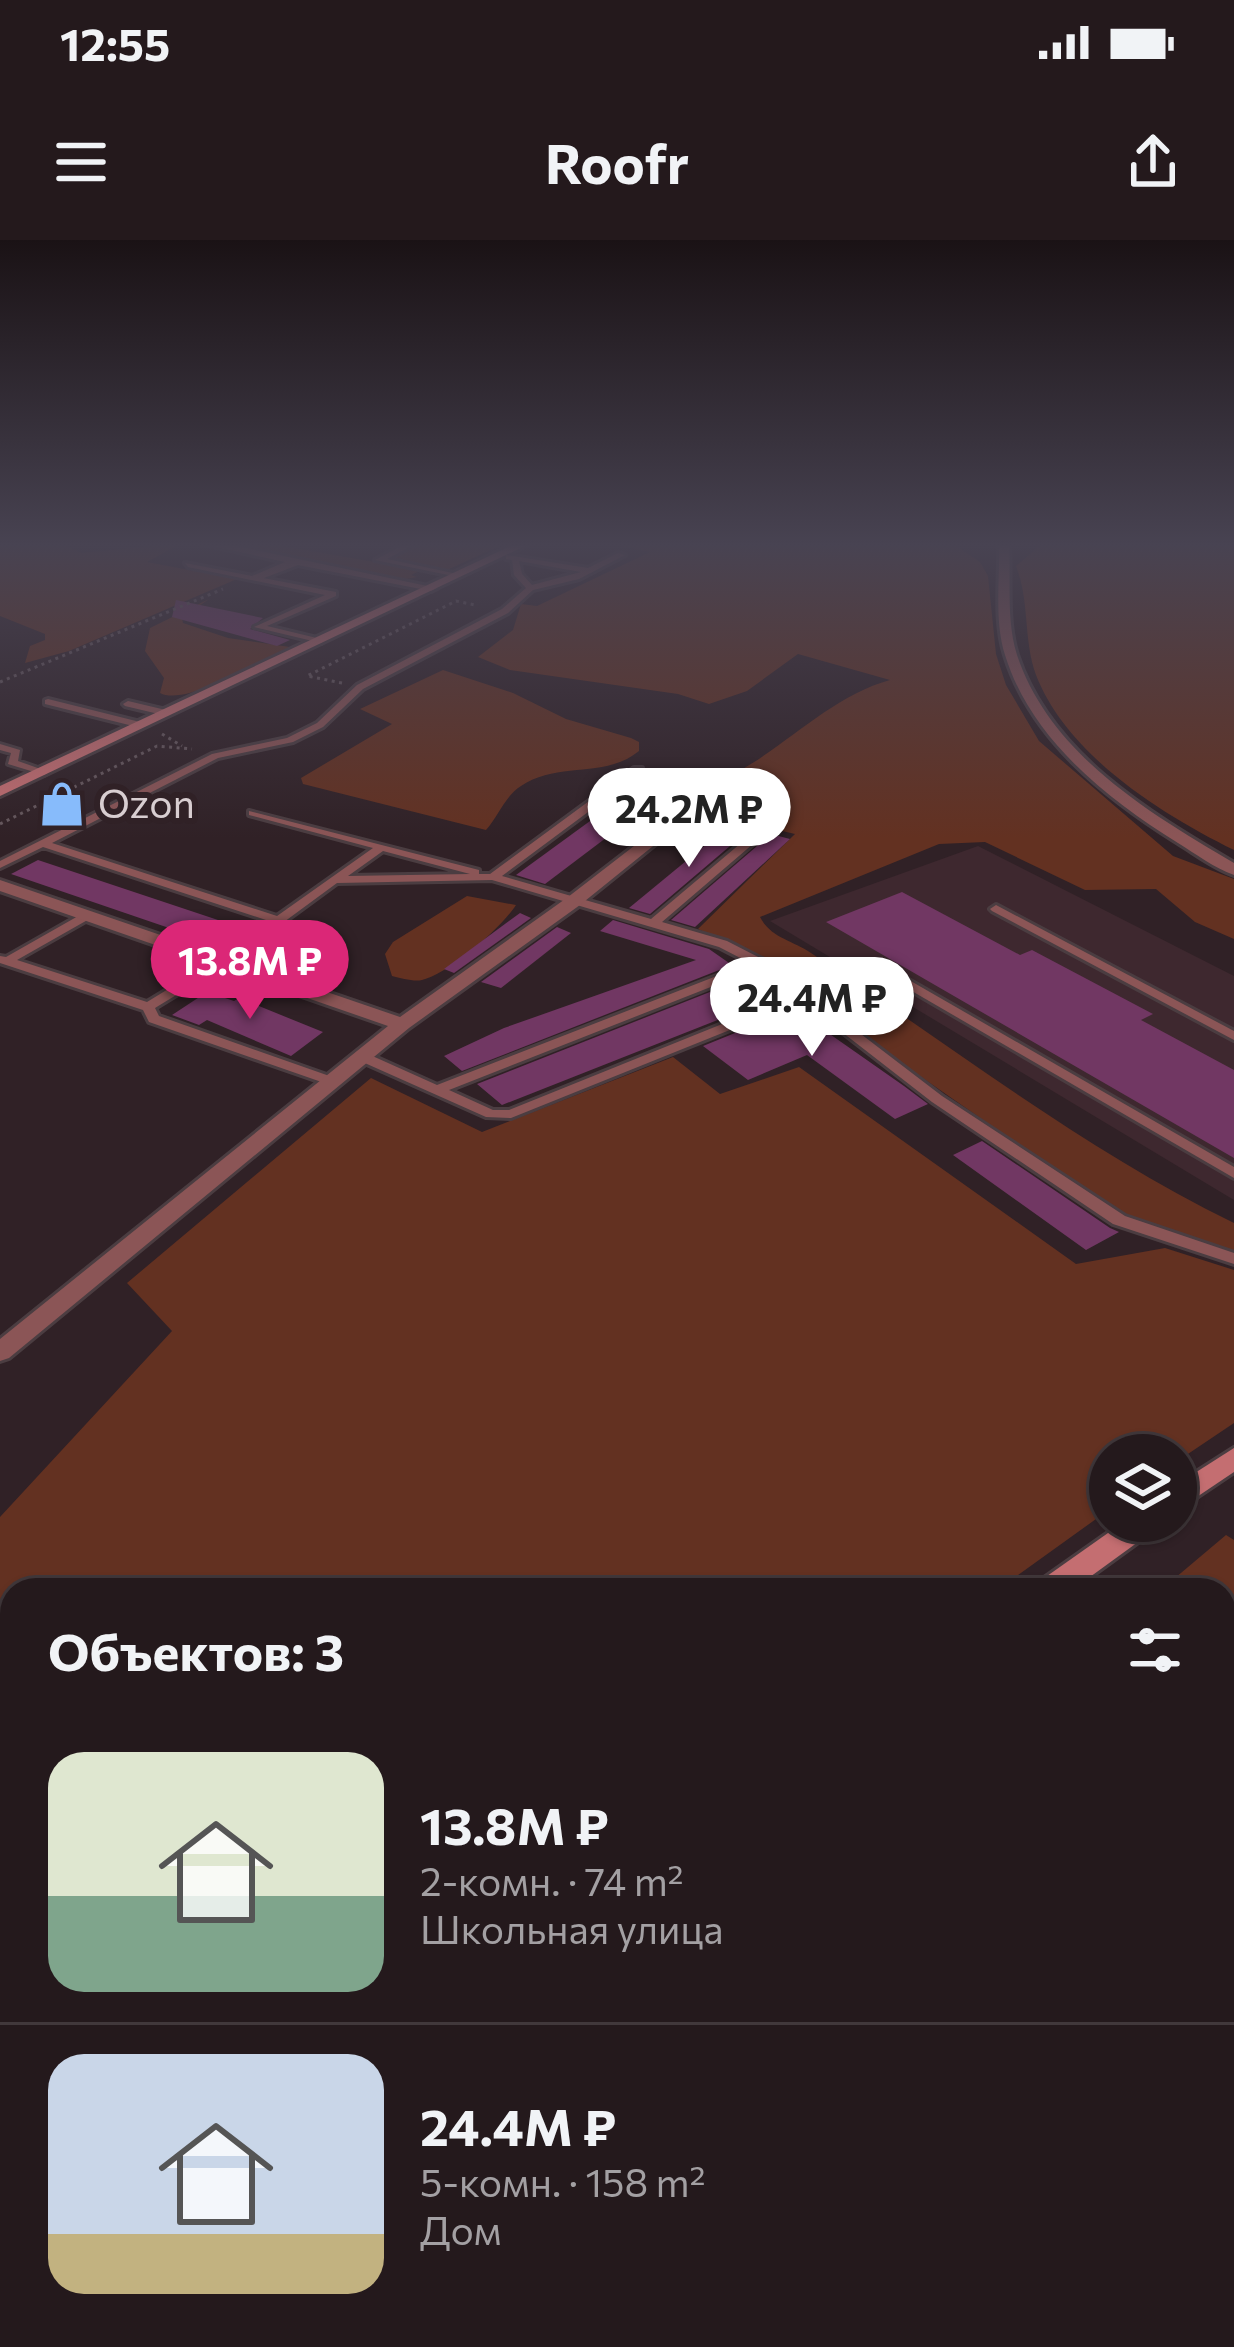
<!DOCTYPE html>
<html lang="ru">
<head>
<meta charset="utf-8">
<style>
  :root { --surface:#24191c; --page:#302629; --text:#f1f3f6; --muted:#a3a0a3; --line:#41383b; --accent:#db2777 }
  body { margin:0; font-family:Commissioner,sans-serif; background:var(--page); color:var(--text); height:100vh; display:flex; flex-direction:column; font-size:45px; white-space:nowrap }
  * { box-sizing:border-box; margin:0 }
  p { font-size:39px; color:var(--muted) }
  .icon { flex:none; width:66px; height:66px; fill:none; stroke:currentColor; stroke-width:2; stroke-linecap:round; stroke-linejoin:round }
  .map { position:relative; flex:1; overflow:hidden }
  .side { position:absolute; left:0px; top:1338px; width:1236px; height:771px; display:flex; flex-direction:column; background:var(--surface); border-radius:36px 36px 0 0; box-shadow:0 3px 9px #0004,0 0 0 3px var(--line) }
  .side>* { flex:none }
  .fabs { position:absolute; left:1089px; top:1194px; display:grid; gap:24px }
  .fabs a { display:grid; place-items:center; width:108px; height:108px; border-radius:50%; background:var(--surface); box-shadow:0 3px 9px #0004,0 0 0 3px var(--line); font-size:60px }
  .price { position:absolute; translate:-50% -102px; padding:0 27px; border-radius:42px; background:#fff; color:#222; font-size:39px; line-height:78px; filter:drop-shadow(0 3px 6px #0008) }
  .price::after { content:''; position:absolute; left:50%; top:72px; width:36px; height:27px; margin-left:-18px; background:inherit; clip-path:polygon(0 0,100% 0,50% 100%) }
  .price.selected { background:var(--accent); color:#fff }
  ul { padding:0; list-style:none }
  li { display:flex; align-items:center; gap:36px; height:300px; padding:0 48px }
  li+li { border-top:3px solid var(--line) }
  li span { display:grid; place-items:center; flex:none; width:336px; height:240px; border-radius:36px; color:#555 }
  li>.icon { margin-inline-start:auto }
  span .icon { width:144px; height:144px; fill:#fffc; stroke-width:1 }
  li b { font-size:51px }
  h2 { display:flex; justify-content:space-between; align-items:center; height:144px; padding:0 48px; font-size:51px }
  .status { display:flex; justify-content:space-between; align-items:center; height:84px; padding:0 60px; background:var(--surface); direction:ltr }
  .status svg { height:33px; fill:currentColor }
  header { display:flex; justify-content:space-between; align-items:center; height:156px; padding:0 48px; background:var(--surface); font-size:54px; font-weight:700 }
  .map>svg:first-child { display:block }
</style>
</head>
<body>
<div class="status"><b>12:55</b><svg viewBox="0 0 49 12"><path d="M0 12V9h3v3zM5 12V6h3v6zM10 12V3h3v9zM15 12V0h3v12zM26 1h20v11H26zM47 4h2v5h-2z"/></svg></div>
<header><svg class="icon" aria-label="menu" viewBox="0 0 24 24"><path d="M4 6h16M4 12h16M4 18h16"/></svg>Roofr<svg class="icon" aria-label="share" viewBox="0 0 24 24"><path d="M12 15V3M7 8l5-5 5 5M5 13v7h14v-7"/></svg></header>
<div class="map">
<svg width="1234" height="2107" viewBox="0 0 1234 2107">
  <rect width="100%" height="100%" fill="#302126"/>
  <polygon fill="#3e282f" points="978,606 1234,736 1234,960 770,681"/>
  <g fill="#633121">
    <polygon points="0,303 59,303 82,313 182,303 147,322 237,339 69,411 25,423 30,406 45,400 45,394 0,376"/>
    <polygon points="223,303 265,303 421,330 411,335 417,337 401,340"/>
    <polygon points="417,303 506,303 447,330 384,319"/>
    <path d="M607 303H952L980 322 988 336 996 414 1006 445 1039 501 1173 616 1234 639V699L1195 682 1156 649 1085 650 985 602 939 604 760 677C771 698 792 700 811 713 950 805 1083 909 1234 983V1015L1128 977 1097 959 845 784 788 732 698 689 795 594 727 578 765 547 781 545 741 530C791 501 835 455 890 440L798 414 747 451 709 464 678 454 510 430 478 417 513 390 521 364 537 366 650 312Z"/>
    <path d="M1043 303H1234V610C1161 574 1067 515 1036 435 1023 399 1030 362 1016 326Z"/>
    <path d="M209 359 182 378 183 383 228 398 290 407C262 420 186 467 160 453L164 438 145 411 150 388Z"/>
    <path d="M443 430 513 453 566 479 631 498 639 502V511C605 539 558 521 521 546 505 556 498 577 486 590L303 544 301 538 392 484 360 469Z"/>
    <path d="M467 656 516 665C501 688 449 734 422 740 414 742 401 738 392 736L385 714 393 702Z"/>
    <polygon points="673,817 720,854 799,827 1076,1024 1165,1008 1234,1030 1234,1183 1176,1222 1176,1215 1110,1215 1110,1269 997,1350 12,1350 12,1515 0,1502 0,1277 172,1091 127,1043 371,838 482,892"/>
    <polygon points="1226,1295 1234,1300 1234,1425 1224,1414 1224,1350 1162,1349"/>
    <polygon points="1234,1447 1234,1684 1224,1697 1224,1455"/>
    <polygon points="1234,2009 1234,2107 1166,2107 1173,2097 1224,2097 1224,2024"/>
  </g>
  <g fill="#713763">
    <polygon points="176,360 263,378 250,389 290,400 277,406 172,377"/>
    <polygon points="649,538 676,545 545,644 516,635"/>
    <polygon points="731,584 750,589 650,674 629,668"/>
    <polygon points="771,594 790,599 695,687 671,680"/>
    <polygon points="38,620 236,686 210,702 11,634"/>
    <polygon points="902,652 1020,715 1032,710 1153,774 1141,780 1234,830 1234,918 826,682"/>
    <polygon points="520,673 531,678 454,733 444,729"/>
    <polygon points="613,680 709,709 732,725 462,831 444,816 504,788 696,720 600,691"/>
    <polygon points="557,687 571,693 501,748 481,742"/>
    <polygon points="758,733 780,750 771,754 776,757 502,865 477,844"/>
    <polygon points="207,752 234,761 239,758 323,792 291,816 207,780 199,785 172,775"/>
    <polygon points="794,769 904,846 928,864 895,879 807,815 748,840 703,806"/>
    <polygon points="982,901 1110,988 1119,992 1086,1010 953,915"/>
  </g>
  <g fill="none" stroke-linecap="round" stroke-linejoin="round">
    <g stroke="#4b3d41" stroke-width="6">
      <g id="service">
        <polygon points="407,303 417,303 387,319 462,335 458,337 375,320"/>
        <path d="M618 313 625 315 579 339 533 350 508 373 363 449 323 487 293 502 218 518 52 603 277 676 373 608 249 575V571L479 630V634H490L634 528H642V532L502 636 651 679 760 587H768V591L662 682 727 701 764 720 942 856 1125 976 1234 1013V1024L1113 984 932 862 802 761 511 878 486 877 358 820V814H368L437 845 750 723 719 707 492 640 337 643 227 724 155 768 159 776 338 839 340 842 333 846 149 782 143 770 0 723V716L6 717 87 671 93 675 91 678 17 720 147 762 219 718 269 681 43 607 0 628V621L212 514 287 498 317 483 357 445 502 369 526 348 514 335 512 320 506 319V315L588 328ZM519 321 581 332 532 345 522 334ZM383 611 470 634 348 636ZM759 728 794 755 509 870H493L449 850Z"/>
        <polygon points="185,323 336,352 336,356 267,386 325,400 321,403 254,387 325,355 188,327"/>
        <polygon points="48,459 144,483 146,485 141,488 45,464 45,460"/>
        <polygon points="128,461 170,471 172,473 167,476 125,466 123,464"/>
        <polygon points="0,504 20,510 18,521 49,532 44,535 8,524 11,513 0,510"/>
        <polygon points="996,665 1234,791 1234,800 992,671 990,669"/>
        <polygon points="902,736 1234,927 1234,938 898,743 896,740"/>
        <polygon points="509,2097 541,2097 545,2107 513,2107"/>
      </g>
    </g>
    <g stroke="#4b3d41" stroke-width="6">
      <g id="minor">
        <polygon points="199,303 222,303 437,348 431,351 298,325 256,341 252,336 285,322"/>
        <path d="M999 303H1009C1011 340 1006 380 1017 415 1050 514 1149 573 1234 623V635C1214 628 1196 614 1178 603 1106 558 1031 499 1005 415 994 380 1000 340 999 303Z"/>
        <polygon points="713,545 725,548 580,665 409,788 9,1118 0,1121 0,1099 388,786 0,651 0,640 400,777 568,657"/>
      </g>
    </g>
    <g stroke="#4b3d41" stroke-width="6">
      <g id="secondary">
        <polygon points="517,303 531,303 0,556 0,546"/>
        <polygon points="1234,1208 1234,1232 1176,1271 1176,1245"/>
        <polygon points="1125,1281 1160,1281 1156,1289 1072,1350 1035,1350 1040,1341"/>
        <polygon points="25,2097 79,2097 75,2107 21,2107"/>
      </g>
    </g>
    <g stroke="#66585d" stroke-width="3" stroke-dasharray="3 4.5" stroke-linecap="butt">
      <polyline points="0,442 223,349"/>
      <polyline points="342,443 307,436 456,361 475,365"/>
      <polyline points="162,494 182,506"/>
      <polyline points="0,584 157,506 192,509"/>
    </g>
    <use href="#service" fill="#8b5556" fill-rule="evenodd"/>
    <use href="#minor" fill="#8b5556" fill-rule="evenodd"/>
    <use href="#secondary" fill="#c46e71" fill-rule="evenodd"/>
    <g stroke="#998d91" stroke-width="12" stroke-dasharray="9 20" stroke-linecap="butt">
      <polyline points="1224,1764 1234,1751"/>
      <polyline points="1224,1851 1234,1838"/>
      <polyline points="1224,1909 1234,1895"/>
      <polyline points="967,2107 974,2097"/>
      <polyline points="1036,2107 1043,2097"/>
      <polyline points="1086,2107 1093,2097"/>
    </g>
  </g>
  <linearGradient id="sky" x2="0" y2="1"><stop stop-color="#1a1215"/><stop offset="0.51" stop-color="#484352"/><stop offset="1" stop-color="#484352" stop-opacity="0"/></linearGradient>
  <rect width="1234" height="598" fill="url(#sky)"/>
  <defs>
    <g id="shop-bare" transform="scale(3.6)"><path d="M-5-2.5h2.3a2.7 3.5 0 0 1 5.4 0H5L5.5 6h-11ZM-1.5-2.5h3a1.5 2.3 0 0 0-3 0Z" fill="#87bbfb" stroke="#302126" stroke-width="2.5" paint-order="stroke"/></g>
  </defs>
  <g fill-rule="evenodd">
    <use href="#shop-bare" x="62" y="564"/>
  </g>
  <g text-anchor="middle" stroke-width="12" stroke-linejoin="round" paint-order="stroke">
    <g font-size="39" fill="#d8ced1" stroke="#302126" text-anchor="start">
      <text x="98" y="578">Ozon</text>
    </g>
  </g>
</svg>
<div class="fabs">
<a><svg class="icon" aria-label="layers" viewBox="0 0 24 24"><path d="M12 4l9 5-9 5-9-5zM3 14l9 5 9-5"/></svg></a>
</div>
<b class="price" style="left:689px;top:630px">24.2M ₽</b>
<b class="price selected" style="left:250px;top:782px">13.8M ₽</b>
<b class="price" style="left:812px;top:819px">24.4M ₽</b>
<section class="side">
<h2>Объектов: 3<svg class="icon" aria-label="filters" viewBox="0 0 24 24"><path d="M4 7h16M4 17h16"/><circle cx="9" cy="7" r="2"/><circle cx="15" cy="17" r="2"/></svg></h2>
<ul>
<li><span style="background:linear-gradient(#dfe7d0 60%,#7fa58c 0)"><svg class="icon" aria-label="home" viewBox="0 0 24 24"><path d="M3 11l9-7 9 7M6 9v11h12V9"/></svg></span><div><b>13.8M ₽</b><p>2-комн. · 74 m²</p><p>Школьная улица</p></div></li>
<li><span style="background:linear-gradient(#c9d6e8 75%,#c2b280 0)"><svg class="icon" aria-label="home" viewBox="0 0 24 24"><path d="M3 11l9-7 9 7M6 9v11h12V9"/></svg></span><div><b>24.4M ₽</b><p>5-комн. · 158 m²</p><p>Дом</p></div></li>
</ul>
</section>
</div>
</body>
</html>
